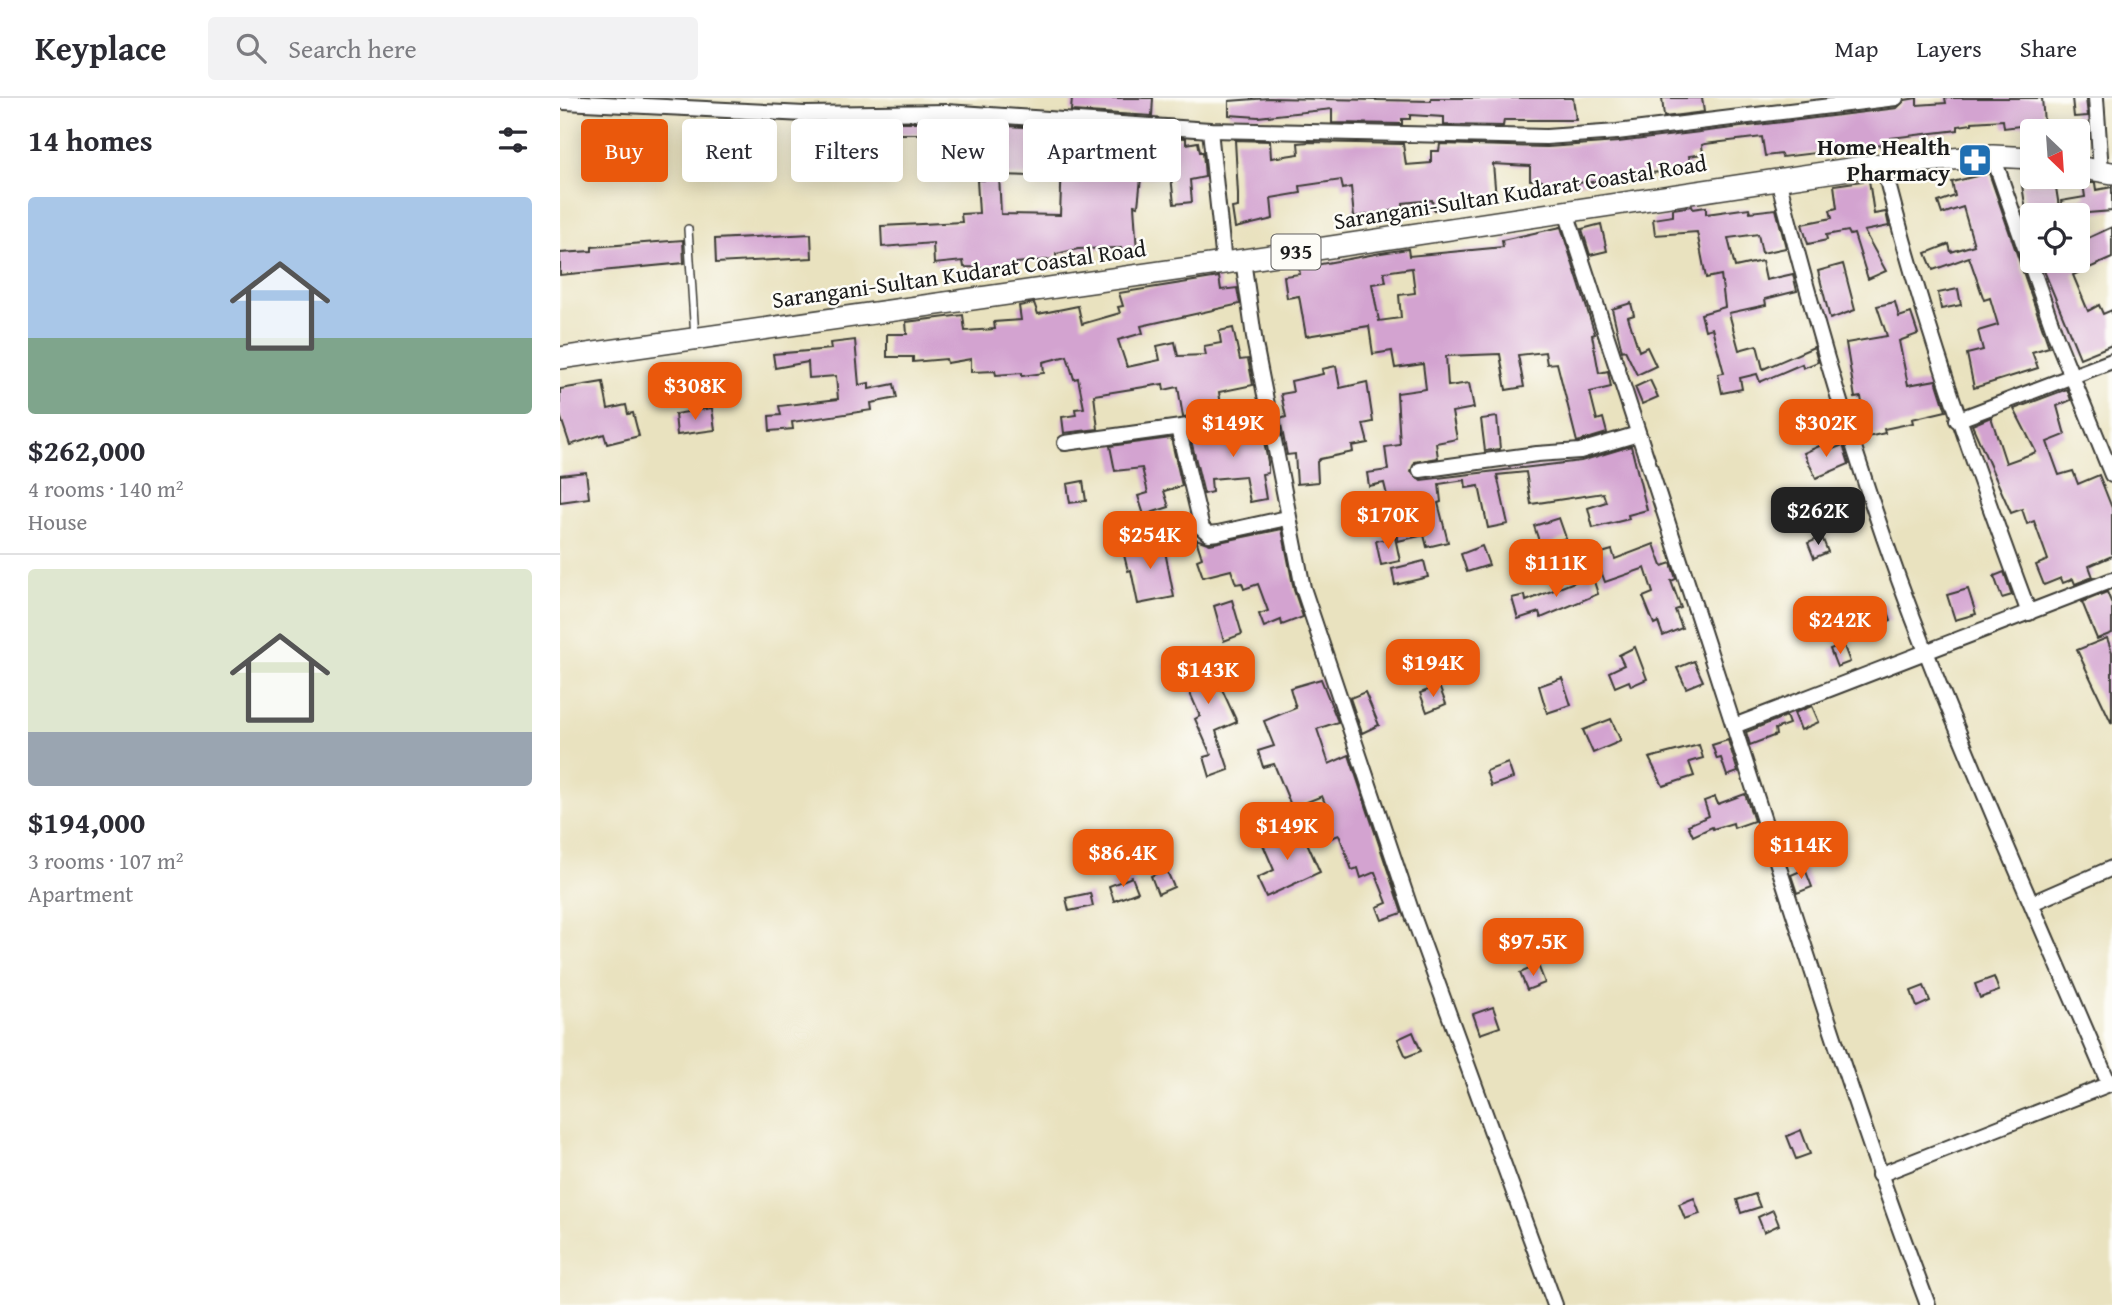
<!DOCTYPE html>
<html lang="en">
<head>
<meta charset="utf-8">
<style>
  :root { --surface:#fff; --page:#f2f2f3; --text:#2b2b33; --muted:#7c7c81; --line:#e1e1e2; --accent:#ea580c }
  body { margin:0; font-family:"Gentium Book Plus",serif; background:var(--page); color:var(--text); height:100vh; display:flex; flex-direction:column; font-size:26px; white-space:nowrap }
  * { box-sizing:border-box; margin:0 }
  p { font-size:23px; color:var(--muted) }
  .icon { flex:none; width:38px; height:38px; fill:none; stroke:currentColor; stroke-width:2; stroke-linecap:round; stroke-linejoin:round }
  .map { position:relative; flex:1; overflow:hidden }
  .drawer { display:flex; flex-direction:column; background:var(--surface); width:560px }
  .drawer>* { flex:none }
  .guide { position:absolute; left:21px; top:21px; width:665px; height:63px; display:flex; gap:14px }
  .needle { width:46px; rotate:155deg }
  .fabs { position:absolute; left:1460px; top:21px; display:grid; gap:14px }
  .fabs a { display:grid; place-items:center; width:70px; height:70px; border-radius:7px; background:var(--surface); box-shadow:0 4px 18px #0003; font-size:35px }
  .price { position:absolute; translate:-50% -60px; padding:0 16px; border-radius:14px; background:var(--accent); color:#fff; font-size:23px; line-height:46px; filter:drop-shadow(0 2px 4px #0008) }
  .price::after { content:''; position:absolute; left:50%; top:42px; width:21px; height:16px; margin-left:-10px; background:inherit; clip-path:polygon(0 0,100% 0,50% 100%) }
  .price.active { background:#222; color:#fff }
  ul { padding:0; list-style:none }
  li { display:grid; align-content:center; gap:14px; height:371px; padding:0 28px }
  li+li { border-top:2px solid var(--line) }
  li span { display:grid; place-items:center; height:217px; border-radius:7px; color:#555 }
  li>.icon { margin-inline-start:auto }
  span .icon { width:126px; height:126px; fill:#fffc; stroke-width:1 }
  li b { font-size:30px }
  h2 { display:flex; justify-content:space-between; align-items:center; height:84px; padding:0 28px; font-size:30px }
  .tag { padding:0 24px; border-radius:7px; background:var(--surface); box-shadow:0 4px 18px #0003; font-size:24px; line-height:63px }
  .tag.active { background:var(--accent); color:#fff }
  header { display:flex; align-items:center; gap:42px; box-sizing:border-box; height:98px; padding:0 35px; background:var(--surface); border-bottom:2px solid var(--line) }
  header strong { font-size:33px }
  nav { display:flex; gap:38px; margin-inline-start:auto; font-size:24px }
  .search { width:490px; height:63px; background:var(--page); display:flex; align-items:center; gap:18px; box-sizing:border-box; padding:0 24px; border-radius:7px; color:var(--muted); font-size:26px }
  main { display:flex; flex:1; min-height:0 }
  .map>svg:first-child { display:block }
</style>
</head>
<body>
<header>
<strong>Keyplace</strong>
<div class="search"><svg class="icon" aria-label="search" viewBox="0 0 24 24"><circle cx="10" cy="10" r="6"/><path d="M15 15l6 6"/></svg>Search here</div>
<nav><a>Map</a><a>Layers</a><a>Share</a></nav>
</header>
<main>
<section class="drawer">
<h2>14 homes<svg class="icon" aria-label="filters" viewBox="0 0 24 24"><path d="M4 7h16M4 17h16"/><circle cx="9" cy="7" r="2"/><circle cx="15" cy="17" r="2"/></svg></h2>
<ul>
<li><span style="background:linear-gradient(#a9c7e8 65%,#7fa58c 0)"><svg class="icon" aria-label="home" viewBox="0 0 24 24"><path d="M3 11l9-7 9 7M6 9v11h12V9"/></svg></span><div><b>$262,000</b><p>4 rooms · 140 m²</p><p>House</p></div></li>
<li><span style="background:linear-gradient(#dfe7d0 75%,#9aa5b1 0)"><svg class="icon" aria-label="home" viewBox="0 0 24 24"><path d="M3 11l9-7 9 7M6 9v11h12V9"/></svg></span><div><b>$194,000</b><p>3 rooms · 107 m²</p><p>Apartment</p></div></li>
</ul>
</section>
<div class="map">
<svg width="1552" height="1207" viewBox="0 0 1552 1207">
  <rect width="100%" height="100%" fill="#fdfcf7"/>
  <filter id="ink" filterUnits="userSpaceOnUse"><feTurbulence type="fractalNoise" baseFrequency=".0143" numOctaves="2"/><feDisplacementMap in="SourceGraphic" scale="14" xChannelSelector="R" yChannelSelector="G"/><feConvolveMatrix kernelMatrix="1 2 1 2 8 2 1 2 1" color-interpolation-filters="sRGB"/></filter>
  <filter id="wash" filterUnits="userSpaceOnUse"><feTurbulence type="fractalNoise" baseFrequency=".00686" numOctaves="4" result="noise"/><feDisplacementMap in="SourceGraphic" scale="28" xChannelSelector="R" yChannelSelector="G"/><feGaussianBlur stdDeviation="1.57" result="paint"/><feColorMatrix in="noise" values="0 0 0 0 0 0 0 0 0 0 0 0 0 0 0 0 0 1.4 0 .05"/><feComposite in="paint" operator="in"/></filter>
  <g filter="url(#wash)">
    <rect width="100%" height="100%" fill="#e9e2bf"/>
    <g id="blocks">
      <g fill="#d3a3d0" fill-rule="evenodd">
        <polygon points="512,0 593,0 592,18 511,13"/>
        <polygon points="709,0 871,3 871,0 1013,0 1016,22 944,22 943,28 884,27 884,19 850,17 850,21 842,21 842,26 772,25 772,11 698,19 669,17 669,3"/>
        <polygon points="1102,0 1142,0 1144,14 1104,19"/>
        <polygon points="1357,0 1357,7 1386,5 1385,0 1482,0 1484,25 1444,30 1443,22 1412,24 1412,26 1398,28 1398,32 1330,40 1331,46 1222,59 1221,56 1205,58 1202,39 1145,46 1142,47 1143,56 1129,58 1131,71 1050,79 1050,82 1031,84 983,87 982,82 970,82 970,68 933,66 936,100 874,112 872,102 843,105 843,111 794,119 791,89 783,91 781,82 740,88 741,95 711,100 713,121 675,130 672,110 678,109 678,96 675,42 710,43 711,60 739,56 738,45 749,44 843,46 846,67 871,65 871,53 879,53 880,46 987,49 1058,44 1337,10 1345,2"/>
        <polygon points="1512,0 1526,0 1528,18 1514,19"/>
        <rect x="327" y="24" width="32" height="12"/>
        <path d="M387 24 626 40V46L638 44 640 54H643L645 79 630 82 632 104 614 106 611 78 581 80 578 108 574 107 577 154 562 155 561 150 518 151 496 156V161L456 165V168L442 170 404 169 403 163 374 166 373 145 322 149 321 128 402 124 401 116 419 115 417 82H424L423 43 386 41ZM472 61 502 64 500 117 441 116 439 77 472 78Z"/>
        <rect x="290" y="28" width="27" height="30"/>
        <polygon points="1429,75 1489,249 1472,254 1478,270 1414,290 1407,256 1423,252 1418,233 1438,227 1430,200 1424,202 1409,159 1373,172 1366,155 1389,146 1391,154 1414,147 1403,109 1382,116 1378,104 1395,98 1392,84"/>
        <polygon points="1309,82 1314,116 1326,114 1329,128 1304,133 1326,173 1308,181 1294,136 1290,137 1288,133 1266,137 1267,142 1248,146 1242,126 1272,120 1270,112 1277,110 1274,87"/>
        <polygon points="1495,83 1499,109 1466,113 1462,87"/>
        <polygon points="1523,85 1535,85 1536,92 1552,89 1552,113 1503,117 1501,103 1525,99"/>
        <polygon points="1132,108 1133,111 1146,109 1146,116 1189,110 1190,114 1216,111 1226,150 1202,155 1198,136 1168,140 1175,169 1202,163 1206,182 1233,176 1237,193 1205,201 1206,207 1169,215 1179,252 1197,247 1203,271 1254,249 1258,264 1243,270 1242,266 1200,284 1197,276 1180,280 1182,291 1162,295 1158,276 1164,275 1152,230 1145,232 1141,216 1165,209 1161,177 1146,180 1137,134 1095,137 1093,121 1113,118 1113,111"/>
        <polygon points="1041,126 1047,153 1030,157 1022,131"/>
        <path d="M1001 129 1035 236 1032 237 1039 275 1048 273 1051 289 1030 294 1037 322 1043 320 1047 335 1017 344 997 265 987 266 985 254 958 257 964 289 946 292 940 256 886 258 888 288 909 285 914 310 892 314 897 341 876 345 878 360 855 364 851 374 861 382 1021 363 1071 348 1087 412 1068 417 1069 421 1033 430 1028 410 1046 404 1043 395 971 406 966 374 937 377 948 426 928 430 919 388 906 390 905 382 879 386 881 404 878 405 888 444 867 449 864 437 838 443 824 385 809 388 807 375 828 372 825 349 840 347 837 295 866 291 863 266 835 270 832 253 813 256 809 228 746 238 739 198 727 200 724 178 740 176 739 170 821 155 848 151 849 158 943 149 942 142ZM852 170 855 195 839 197 841 220 819 223 812 186 826 184 824 174Z"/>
        <polygon points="1552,129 1552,160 1513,177 1528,213 1539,207 1543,216 1552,212 1552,247 1520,260 1480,163 1498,163 1499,167 1517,163 1522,158 1517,145"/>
        <polygon points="251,136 252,160 156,165 155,141"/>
        <polygon points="123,142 124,165 0,177 0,155 32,153 32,149"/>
        <polygon points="1283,166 1295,212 1270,221 1258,173"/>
        <polygon points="659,179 661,192 677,190 680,206 581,228 583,235 558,242 567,269 600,262 597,248 615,244 618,258 646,257 644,248 661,245 659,233 673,230 680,262 688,261 693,287 659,294 662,314 623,319 618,289 604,292 603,286 534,297 538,331 504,335 502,319 516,317 515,311 524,310 518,280 514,281 507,258 483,264 484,275 462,278 462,275 436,277 435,273 411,274 411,261 387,265 386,261 353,264 353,259 327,259 327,236 347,236 346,224 403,217 405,233 435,231 434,224 461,222 459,208 474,205 478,216 518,208 522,226 560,215 558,209 563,208 559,195"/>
        <polygon points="1398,191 1401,207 1381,211 1378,195"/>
        <polygon points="1335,204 1339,219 1351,215 1358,236 1339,243 1348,287 1376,282 1386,313 1352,321 1353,325 1324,331 1325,335 1308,339 1301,299 1295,300 1286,245 1327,238 1317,208"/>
        <polygon points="1071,205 1074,217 1068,219 1079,253 1087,249 1096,268 1077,277 1065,252 1062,253 1052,211"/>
        <polygon points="295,242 299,287 309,285 309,291 334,286 337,300 311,305 312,312 232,324 233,331 210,333 209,318 221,317 219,308 278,301 276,278 249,280 248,264 215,270 213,256 271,251 270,245"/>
        <polygon points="776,268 780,290 807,284 813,324 803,326 808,345 792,348 793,354 760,361 757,364 758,384 737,386 735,356 727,357 720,321 726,319 721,296 733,294 731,283 763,276 762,271"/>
        <polygon points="1090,282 1098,299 1082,306 1075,289"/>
        <polygon points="43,284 48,311 66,307 68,316 73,315 79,338 47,346 44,336 10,347 0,317 0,291"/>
        <polygon points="1507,291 1511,302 1497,308 1505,337 1487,344 1499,377 1513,373 1518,386 1539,377 1552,410 1552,458 1529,468 1533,479 1515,486 1513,481 1503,485 1501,480 1484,487 1476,467 1488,462 1474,423 1467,426 1462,411 1451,415 1412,327 1431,319 1446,365 1471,356 1476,354 1454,311"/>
        <polygon points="152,310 155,332 117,337 115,316"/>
        <polygon points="937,319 940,351 925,353 921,321"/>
        <polygon points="701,328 708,364 708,375 702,376 706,401 690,404 685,378 651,381 652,394 644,396 630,338"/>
        <polygon points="611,340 622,388 604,393 609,409 584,417 578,398 588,395 582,370 555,373 550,348"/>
        <polygon points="1270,343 1273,351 1283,347 1289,366 1256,380 1244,355"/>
        <polygon points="26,374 29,400 0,404 0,377"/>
        <polygon points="523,383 526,403 510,405 507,386"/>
        <polygon points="1274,396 1281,413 1250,426 1243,409"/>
        <polygon points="999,420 1006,440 981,449 974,428"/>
        <polygon points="722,431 734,492 743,519 722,527 721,522 704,529 699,516 708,513 698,486 684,491 682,485 676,486 671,472 643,479 637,462 642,460 636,441 650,446"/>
        <polygon points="602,438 614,499 578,506 571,472 568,473 564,457 579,454 577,443"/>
        <polygon points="835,439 840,463 821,467 816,443"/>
        <polygon points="1262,439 1268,454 1254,460 1248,445"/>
        <polygon points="1094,446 1102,468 1111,465 1116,481 1111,483 1121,510 1115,512 1122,530 1103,538 1098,524 1094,526 1083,499 1093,495 1085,470 1045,484 1035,457 1052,452 1055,461"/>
        <polygon points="922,448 929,467 907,474 901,456"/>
        <polygon points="864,463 868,479 835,487 832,471"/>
        <polygon points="1444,474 1452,497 1442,500 1434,478"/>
        <polygon points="1032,477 1038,496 981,520 979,514 958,521 952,500 965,497 966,503"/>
        <polygon points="1408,491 1416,516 1395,522 1387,497"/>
        <polygon points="1547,494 1552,506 1552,535 1537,541 1522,504"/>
        <polygon points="672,502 682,536 664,543 654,508"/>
        <polygon points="1284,504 1289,517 1325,505 1331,522 1309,529 1308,525 1279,536 1269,510"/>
        <polygon points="1547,540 1552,554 1552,626 1517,552"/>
        <polygon points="1283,546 1290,564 1277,569 1270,551"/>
        <polygon points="1075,549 1087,581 1071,588 1069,583 1055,589 1049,574 1064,567 1059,557"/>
        <polygon points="898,557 903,571 878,579 873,565"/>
        <polygon points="631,558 638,579 673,568 677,582 660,587 677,624 656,633 669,672 650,679 644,659 651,657 635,621 640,618 623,579 609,583 604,567"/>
        <polygon points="1134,563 1143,583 1126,590 1117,570"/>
        <polygon points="1002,580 1011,607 987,615 979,588"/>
        <polygon points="761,581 778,624 757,631 769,666 789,657 842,815 822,822 817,809 827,805 815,774 801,780 798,770 792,772 779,737 771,740 763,723 771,720 762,698 732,710 714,666 703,669 698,653 714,648 704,623 736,610 730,590"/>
        <polygon points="879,588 886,606 867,614 860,595"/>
        <polygon points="805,594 819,627 802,635 790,600"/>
        <polygon points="1252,608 1259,624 1241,632 1234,615"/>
        <polygon points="1226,618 1229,626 1215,631 1216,637 1190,647 1186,634"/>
        <polygon points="1051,621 1061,643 1033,655 1023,632"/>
        <polygon points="1168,642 1178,674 1167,678 1161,660 1157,661 1152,647"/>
        <polygon points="1139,647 1143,660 1129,664 1134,678 1103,688 1089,660"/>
        <polygon points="948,665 953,680 931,688 926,673"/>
        <polygon points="1185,696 1194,723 1174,730 1173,725 1153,731 1152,729 1133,738 1128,727 1149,718 1144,703 1155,699 1158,706"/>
        <polygon points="740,729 760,774 706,799 697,780 714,772 701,742 714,736 716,740"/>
        <polygon points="606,771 614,789 598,796 591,778"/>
        <polygon points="1245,771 1252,789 1237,795 1231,777"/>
        <polygon points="572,779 578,794 554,803 549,788"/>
        <polygon points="530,795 533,808 509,813 506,800"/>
        <polygon points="978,867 985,885 967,892 960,875"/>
        <polygon points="1434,879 1439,893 1420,900 1415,886"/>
        <polygon points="1364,888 1370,903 1357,909 1351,893"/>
        <polygon points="933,909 940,929 920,936 913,916"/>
        <polygon points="853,934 861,953 846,959 838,941"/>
        <polygon points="1241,1032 1250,1056 1236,1061 1227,1038"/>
        <polygon points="1195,1096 1200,1109 1181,1115 1177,1102"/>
        <polygon points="1134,1100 1140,1116 1125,1121 1119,1106"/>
        <polygon points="1213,1112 1219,1127 1204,1134 1198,1119"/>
      </g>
    </g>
  </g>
  <g filter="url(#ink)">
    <use href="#blocks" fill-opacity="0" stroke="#3b3a34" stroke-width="2"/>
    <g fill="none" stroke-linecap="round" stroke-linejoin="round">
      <g stroke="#3b3a34" stroke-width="10">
        <polyline id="service" points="128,131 135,239"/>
      </g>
      <g stroke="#3b3a34" stroke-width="18">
        <g id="minor">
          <polyline points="1536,0 1541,73"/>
          <polyline points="4,4 245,16 387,14 650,32 986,39 1057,34 1336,0"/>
          <polyline points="650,32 664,165"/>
          <polyline points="1433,58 1496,239 1552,377"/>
          <path d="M1323 66C1361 220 1414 367 1469 515"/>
          <path d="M1218 81C1259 242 1306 402 1367 556 1424 701 1488 843 1549 986"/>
          <path d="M1006 114C1062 285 1118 455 1173 626 1236 821 1295 1015 1368 1207"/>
          <polyline points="683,162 695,246 743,490 853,818 995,1207"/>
          <polyline points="1397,322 1552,263"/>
          <polyline points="618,330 642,430 649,436 658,435 727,420"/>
          <polyline points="505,345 708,317"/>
          <polyline points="860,372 977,356 1020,353 1078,336"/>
          <polyline points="1174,628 1552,482"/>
          <polyline points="1472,805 1552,770"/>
          <polyline points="1319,1077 1552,985"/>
        </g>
      </g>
      <g stroke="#3b3a34" stroke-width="24">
        <g id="primary">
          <polyline points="1517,69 1552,75"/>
          <polyline points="0,260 664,165 1323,66 1433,58 1472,60"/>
        </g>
      </g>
      <use href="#service" stroke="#fff" stroke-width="7"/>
      <use href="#minor" stroke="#fff" stroke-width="14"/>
      <use href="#primary" stroke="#fff" stroke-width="21"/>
    </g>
  </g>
  <defs>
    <g id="pharmacy-square" transform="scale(1.75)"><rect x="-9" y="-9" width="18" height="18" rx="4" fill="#1f6fb2" stroke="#fdfcf7"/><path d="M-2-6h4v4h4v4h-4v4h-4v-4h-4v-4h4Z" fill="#fff"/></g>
  </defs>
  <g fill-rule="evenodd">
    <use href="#pharmacy-square" x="1415" y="62"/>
  </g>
  <g text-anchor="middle" stroke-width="5" stroke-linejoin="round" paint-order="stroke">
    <rect fill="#fdfcf7" stroke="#605f5e" stroke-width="2" x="711.5" y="136.5" width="49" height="35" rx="5"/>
    <g font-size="21" font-weight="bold" fill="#1c1c1c">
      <text x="736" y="161">935</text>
    </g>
    <g font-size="23" font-weight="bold" fill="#1c1c1c" stroke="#fdfcf7" text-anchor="end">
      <text x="1390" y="57">Home Health<tspan x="1390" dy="26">Pharmacy</tspan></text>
    </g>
    <g font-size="23" fill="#1c1c1c" stroke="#fdfcf7">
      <text transform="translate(960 94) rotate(-9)" y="8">Sarangani-Sultan Kudarat Coastal Road</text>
      <text transform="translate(399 176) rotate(-8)" y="8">Sarangani-Sultan Kudarat Coastal Road</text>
    </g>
  </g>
</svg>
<div class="fabs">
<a><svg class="needle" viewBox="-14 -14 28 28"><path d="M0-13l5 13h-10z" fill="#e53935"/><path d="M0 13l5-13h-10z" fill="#7c7c81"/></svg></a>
<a><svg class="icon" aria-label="locate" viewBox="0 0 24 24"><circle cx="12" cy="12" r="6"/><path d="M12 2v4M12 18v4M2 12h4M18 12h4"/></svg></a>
</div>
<b class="price" style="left:135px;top:324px">$308K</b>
<b class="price" style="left:673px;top:361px">$149K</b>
<b class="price" style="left:1266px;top:361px">$302K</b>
<b class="price active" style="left:1258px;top:449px">$262K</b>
<b class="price" style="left:828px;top:453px">$170K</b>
<b class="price" style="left:590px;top:473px">$254K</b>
<b class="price" style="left:996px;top:501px">$111K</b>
<b class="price" style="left:1280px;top:558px">$242K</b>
<b class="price" style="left:873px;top:601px">$194K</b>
<b class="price" style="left:648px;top:608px">$143K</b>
<b class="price" style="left:727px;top:764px">$149K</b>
<b class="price" style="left:1241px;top:783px">$114K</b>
<b class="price" style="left:563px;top:791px">$86.4K</b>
<b class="price" style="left:973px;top:880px">$97.5K</b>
<div class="guide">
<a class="tag active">Buy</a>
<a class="tag">Rent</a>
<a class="tag">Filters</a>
<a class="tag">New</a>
<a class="tag">Apartment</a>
</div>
</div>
</main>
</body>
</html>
